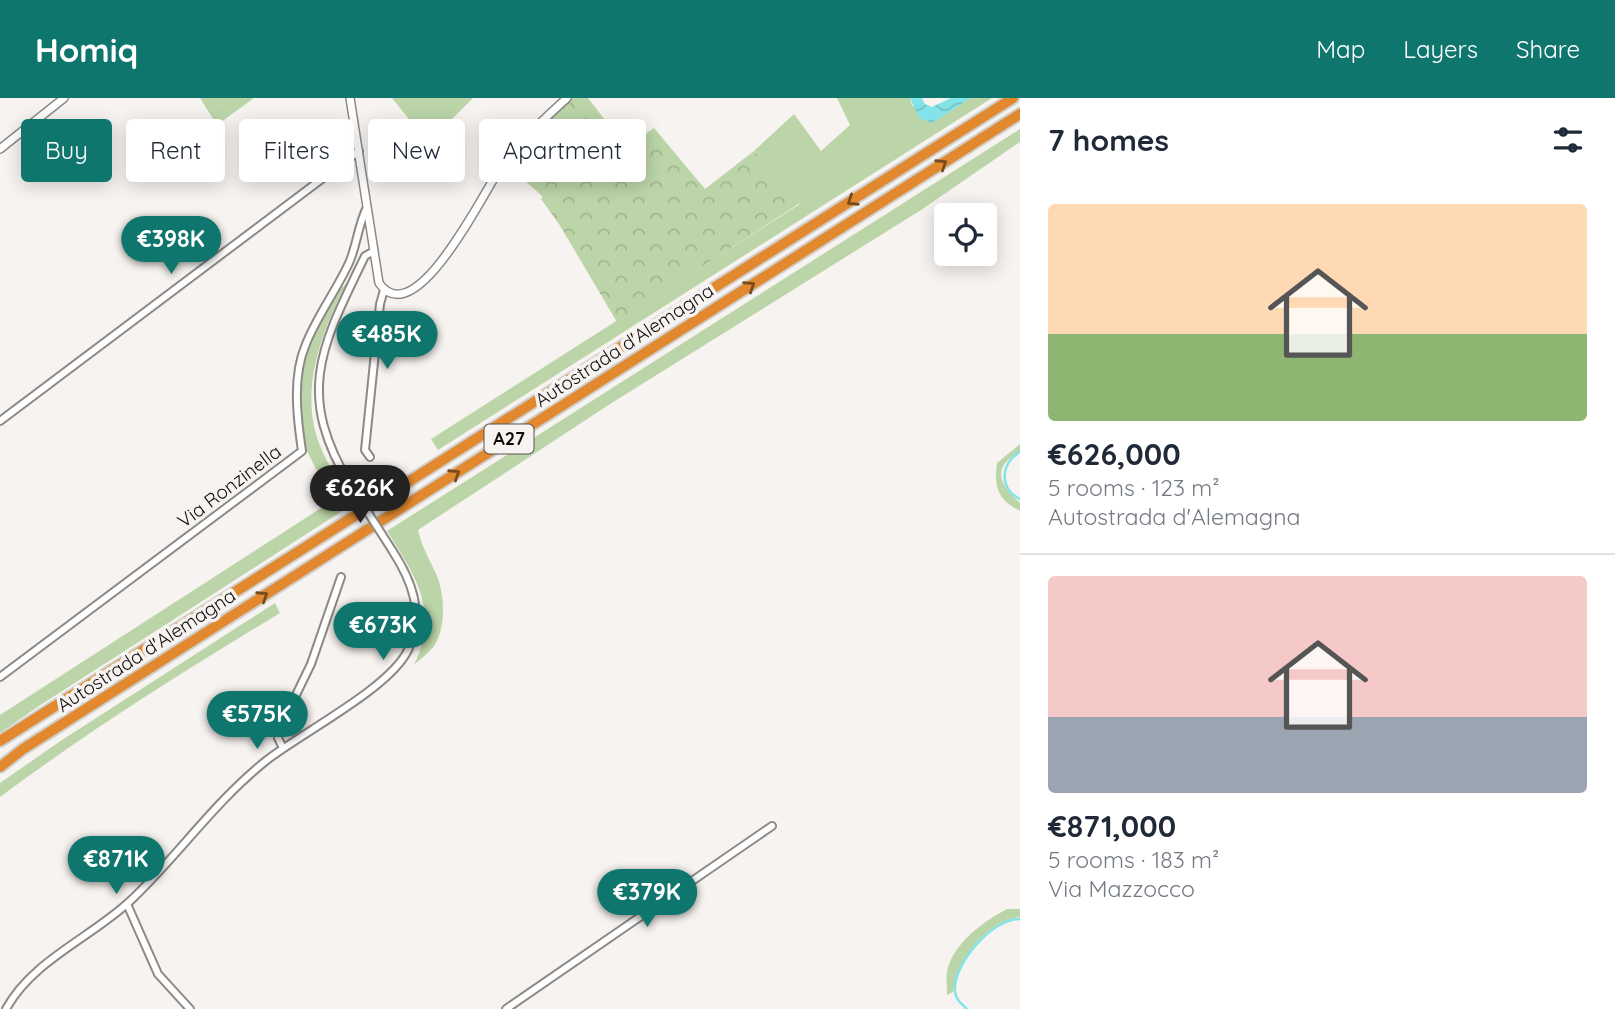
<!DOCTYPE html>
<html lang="en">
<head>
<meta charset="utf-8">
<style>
  :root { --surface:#fff; --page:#f2f2f3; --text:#1f2937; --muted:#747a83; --line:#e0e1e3; --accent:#0f766e }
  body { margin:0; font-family:Quicksand,sans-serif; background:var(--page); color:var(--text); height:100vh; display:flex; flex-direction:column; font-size:26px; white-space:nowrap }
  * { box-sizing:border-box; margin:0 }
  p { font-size:23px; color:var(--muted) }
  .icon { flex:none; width:38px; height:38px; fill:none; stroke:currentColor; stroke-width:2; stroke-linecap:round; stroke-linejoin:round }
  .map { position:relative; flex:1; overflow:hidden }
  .sheet { display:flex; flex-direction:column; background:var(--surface); width:595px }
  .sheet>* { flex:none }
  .guide { position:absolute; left:21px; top:21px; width:665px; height:63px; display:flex; gap:14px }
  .buttons { position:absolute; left:934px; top:105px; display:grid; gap:14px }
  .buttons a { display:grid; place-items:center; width:63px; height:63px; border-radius:7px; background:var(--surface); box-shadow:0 4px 18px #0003; font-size:35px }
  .price { position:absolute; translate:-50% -60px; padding:0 16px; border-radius:24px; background:var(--accent); color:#fff; font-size:23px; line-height:46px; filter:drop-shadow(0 2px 4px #0008) }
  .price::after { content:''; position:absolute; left:50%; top:42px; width:21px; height:16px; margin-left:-10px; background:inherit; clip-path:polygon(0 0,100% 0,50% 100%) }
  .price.selected { background:#222; color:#fff }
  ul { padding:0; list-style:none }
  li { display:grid; align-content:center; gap:14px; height:371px; padding:0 28px }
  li+li { border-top:2px solid var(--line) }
  li span { display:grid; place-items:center; height:217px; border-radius:7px; color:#555 }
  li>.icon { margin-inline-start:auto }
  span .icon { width:126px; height:126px; fill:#fffc; stroke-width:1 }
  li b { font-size:30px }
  h2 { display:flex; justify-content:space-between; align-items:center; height:84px; padding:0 28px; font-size:30px }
  .chip { padding:0 24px; border-radius:7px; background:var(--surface); box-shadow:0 4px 18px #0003; font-size:24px; line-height:63px }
  .chip.selected { background:var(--accent); color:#fff }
  header { display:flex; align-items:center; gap:42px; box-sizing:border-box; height:98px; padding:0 35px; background:var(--accent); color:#fff }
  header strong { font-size:33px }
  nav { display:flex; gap:38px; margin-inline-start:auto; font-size:24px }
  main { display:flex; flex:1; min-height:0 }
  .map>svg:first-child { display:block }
</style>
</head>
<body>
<header>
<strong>Homiq</strong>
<nav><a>Map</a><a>Layers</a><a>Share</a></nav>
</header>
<main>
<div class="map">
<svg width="1020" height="911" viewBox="0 0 1020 911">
  <defs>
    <pattern id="forest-crowns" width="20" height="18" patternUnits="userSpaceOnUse" patternTransform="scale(1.75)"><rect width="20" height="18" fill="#bcd5a8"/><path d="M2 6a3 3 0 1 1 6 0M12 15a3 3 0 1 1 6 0" fill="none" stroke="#a0b68f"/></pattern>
    <pattern id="water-waves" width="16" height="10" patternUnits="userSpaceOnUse" patternTransform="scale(1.75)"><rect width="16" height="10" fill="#84e3e8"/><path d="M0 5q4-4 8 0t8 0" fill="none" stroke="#71c2c6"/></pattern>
  </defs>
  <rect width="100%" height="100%" fill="#f7f3f0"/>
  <g fill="#bcd5a8">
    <polygon points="200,0 254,0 217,27"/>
    <polygon points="392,0 473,0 428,45"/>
    <polygon points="837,0 910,0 912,7 932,24 971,0 992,0 438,352 431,341 800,106 754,53 794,16 821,53 850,27"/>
    <path d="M1020 31V44L921 112 610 306 418 432C422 450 430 462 437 478 445 498 446 530 434 548 429 555 420 561 414 567 440 513 416 479 387 433Z"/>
    <path d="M347 185C322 232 299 292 319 345 327 367 341 386 353 406L39 608 0 635V617L332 403 306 351 296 306 304 254 326 204Z"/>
    <path d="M1020 346V353C991 370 999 386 1020 405V413C997 401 994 389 997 365Z"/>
    <path d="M275 505 280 515C184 573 90 632 0 699V685L62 642Z"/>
    <path d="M1007 811H1020V819C994 821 969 849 959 872 956 879 955 887 953 894L947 897C947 890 946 881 947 874 952 846 984 823 1007 811Z"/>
  </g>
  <polygon fill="url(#forest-crowns)" points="569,0 588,0 626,49 654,30 705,91 754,53 800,105 617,224 559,126 541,101 543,99 509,68 530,40"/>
  <polygon fill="url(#water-waves)" points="910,0 922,0 925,6 932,9 951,0 971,0 932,25 919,20"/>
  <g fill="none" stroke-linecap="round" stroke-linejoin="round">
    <g stroke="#84e3e8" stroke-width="2.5">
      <path d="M1020 354C1000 365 999 391 1020 401"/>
      <path d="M967 911C962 906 956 902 955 894 952 866 993 820 1020 821"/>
    </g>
    <g stroke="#8d8986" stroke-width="10">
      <g id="minor">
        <polyline points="0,323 359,53"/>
        <polyline points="370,359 365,352 380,206 384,192"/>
        <path d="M351 388C294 295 322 247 365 158L374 153"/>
        <path d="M0 579 302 353C297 319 292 278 306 246 317 218 336 193 349 165 357 147 358 127 367 109"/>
        <polyline points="283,650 278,640 279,632 311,566 341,479"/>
        <polyline points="127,806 158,876 190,911"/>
        <path d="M6 911C32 863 90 840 129 804 177 759 215 703 267 662 303 634 390 590 408 552 425 515 412 483 392 452"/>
        <polyline points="506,911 772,728"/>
      </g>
    </g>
    <g stroke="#8d8986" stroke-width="10">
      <g id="tertiary">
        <path d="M350 0 379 185C416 238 487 87 503 66 522 41 544 21 567 0"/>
        <polyline points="0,51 64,0"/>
      </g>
    </g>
    <g stroke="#cfcfce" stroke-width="14">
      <g id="motorway">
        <polyline points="0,643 1013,0"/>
        <polyline points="0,669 23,651 1020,16"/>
      </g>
    </g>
    <use href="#minor" stroke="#fff" stroke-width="6"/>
    <use href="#tertiary" stroke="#fff" stroke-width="7"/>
    <use href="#motorway" stroke="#e2892f" stroke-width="10"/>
    <g stroke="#8d8986" stroke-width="10" stroke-linecap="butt">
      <polyline id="minor-bridge" points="351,388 392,452"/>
    </g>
    <use href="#minor-bridge" stroke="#fff" stroke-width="6"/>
  </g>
  <defs><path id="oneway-chevron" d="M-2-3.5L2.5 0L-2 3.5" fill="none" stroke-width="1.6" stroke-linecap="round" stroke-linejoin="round" transform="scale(1.75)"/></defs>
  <g stroke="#784b1e">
    <use href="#oneway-chevron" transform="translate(942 66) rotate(-33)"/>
    <use href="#oneway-chevron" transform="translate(852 103) rotate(147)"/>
    <use href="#oneway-chevron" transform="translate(750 188) rotate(-33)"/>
    <use href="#oneway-chevron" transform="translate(455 376) rotate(-33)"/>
    <use href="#oneway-chevron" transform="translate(263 498) rotate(-33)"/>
  </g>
  <g text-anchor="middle" stroke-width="7" stroke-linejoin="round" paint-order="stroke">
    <rect fill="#f7f3f0" stroke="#555250" stroke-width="2" x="484.5" y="326.5" width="49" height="29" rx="5"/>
    <g font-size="18" font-weight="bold" fill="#0f0d0c">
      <text x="509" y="347">A27</text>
    </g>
    <g font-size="19" fill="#0f0d0c" stroke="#f7f3f0">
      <text transform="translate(624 247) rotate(-33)" y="7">Autostrada d'Alemagna</text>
      <text transform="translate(229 388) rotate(-37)" y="7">Via Ronzinella</text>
      <text transform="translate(146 552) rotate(-33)" y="7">Autostrada d'Alemagna</text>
    </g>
  </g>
</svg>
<div class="buttons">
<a><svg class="icon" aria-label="locate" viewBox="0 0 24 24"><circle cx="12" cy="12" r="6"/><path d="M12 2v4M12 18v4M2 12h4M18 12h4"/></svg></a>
</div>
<b class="price" style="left:171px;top:178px">€398K</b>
<b class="price" style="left:387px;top:273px">€485K</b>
<b class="price selected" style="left:360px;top:427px">€626K</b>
<b class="price" style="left:383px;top:564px">€673K</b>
<b class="price" style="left:257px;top:653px">€575K</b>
<b class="price" style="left:116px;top:798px">€871K</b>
<b class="price" style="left:647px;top:831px">€379K</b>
<div class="guide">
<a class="chip selected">Buy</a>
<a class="chip">Rent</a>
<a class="chip">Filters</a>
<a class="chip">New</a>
<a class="chip">Apartment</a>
</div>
</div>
<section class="sheet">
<h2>7 homes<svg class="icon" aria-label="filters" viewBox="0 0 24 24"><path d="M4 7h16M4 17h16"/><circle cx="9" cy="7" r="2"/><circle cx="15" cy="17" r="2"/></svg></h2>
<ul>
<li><span style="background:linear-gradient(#ffd9b3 60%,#8fb573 0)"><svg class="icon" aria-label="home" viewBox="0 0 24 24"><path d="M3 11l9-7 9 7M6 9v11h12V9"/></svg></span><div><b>€626,000</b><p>5 rooms · 123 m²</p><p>Autostrada d'Alemagna</p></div></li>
<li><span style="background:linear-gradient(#f6c9c9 65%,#9aa5b1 0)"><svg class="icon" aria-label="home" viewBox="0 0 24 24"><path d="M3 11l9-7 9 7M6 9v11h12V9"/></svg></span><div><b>€871,000</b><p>5 rooms · 183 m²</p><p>Via Mazzocco</p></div></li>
</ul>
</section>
</main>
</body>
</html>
